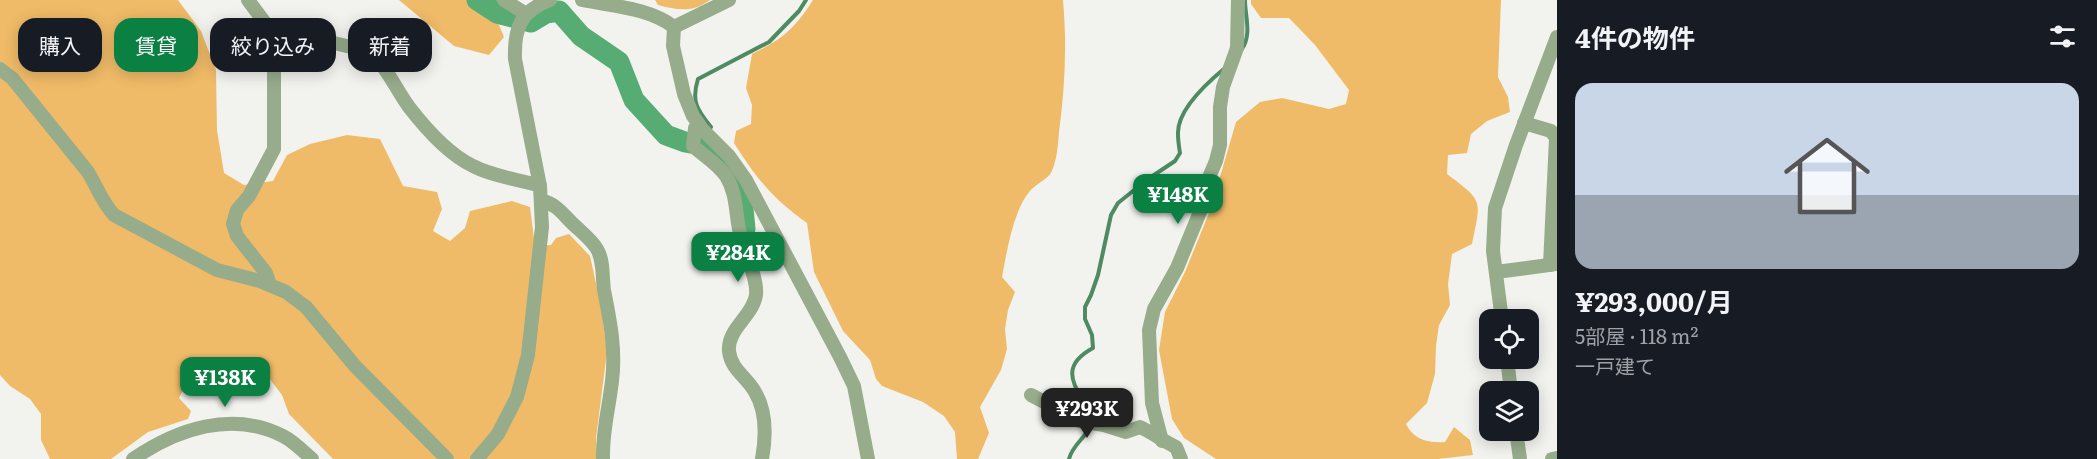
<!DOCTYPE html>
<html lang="ja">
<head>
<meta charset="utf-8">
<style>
  :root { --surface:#171b24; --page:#20242c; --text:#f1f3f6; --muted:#9ea1a6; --accent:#0b8043 }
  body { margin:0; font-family:Literata,"Noto Sans JP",serif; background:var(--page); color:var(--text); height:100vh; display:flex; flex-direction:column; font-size:22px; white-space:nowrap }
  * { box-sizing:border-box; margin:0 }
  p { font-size:20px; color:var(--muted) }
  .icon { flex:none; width:33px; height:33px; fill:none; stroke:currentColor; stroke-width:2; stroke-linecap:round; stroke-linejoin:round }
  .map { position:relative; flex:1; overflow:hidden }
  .side { display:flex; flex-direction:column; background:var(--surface); width:540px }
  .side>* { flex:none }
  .guide { position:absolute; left:18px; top:18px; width:570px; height:54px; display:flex; gap:12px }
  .buttons { position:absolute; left:1479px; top:309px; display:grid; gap:12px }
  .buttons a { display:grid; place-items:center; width:60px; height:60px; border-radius:12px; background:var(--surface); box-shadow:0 3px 15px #0003; font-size:30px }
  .price { position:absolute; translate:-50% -51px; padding:0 14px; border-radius:12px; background:var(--accent); color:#fff; font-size:20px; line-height:39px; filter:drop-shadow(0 2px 3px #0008) }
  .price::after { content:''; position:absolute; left:50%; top:36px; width:18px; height:14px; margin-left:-9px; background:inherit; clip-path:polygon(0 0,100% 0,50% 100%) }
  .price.current { background:#222; color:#fff }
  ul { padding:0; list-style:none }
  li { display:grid; align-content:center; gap:12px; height:318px; padding:0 18px }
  li span { display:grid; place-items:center; height:186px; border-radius:18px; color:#555 }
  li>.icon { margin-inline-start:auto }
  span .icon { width:108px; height:108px; fill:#fffc; stroke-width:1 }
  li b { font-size:26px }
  h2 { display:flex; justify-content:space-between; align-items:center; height:72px; padding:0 18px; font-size:26px }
  .tag { padding:0 21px; border-radius:18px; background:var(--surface); box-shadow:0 3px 15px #0003; font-size:21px; line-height:54px }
  .tag.current { background:var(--accent); color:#fff }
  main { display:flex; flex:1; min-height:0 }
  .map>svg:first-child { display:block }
</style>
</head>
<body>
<main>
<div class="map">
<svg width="1557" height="459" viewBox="0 0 1557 459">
  <rect width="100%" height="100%" fill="#f2f3ee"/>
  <g fill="#f0bb68">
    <polygon points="0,0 178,0 201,31 216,70 217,130 224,173 244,185 273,181 287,155 310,144 347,135 380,139 403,186 437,192 442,209 433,231 450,241 465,228 470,211 512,201 530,207 535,246 551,245 556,238 569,234 590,256 601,306 607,352 596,438 596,459 333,459 289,414 282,395 266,374 247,367 210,377 199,390 182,392 179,398 191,411 188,419 148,432 111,459 50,459 41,440 41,414 30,399 10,386 0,375"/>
    <polygon points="399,0 471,0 494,13 504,37 489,55 454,46"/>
    <path d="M655 0H710C693 13 677 10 658 5Z"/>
    <path d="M813 0H1063C1067 44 1065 88 1059 132 1058 145 1057 161 1051 173 1046 180 1036 184 1030 191 1013 211 1007 251 1002 277L1015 292 1008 310 1005 329 1007 349 1001 370 980 407 989 433 978 459H957L955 432 944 416 923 402 882 386 876 379 870 360 843 331 814 272 807 223C773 199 756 178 734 143L736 131 751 124 752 105 746 88 752 54C783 39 795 28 813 0Z"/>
    <path d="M1251 0H1501L1498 77 1508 97 1510 112 1487 121 1471 134 1467 153 1448 155 1447 174C1484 202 1481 199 1472 244L1452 254 1448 284 1450 305 1439 325 1436 346 1435 374 1427 403 1406 424C1414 440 1428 443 1445 442L1454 427 1470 440 1473 455 1438 459H1216L1184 438 1172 419 1159 350 1165 312 1185 272 1211 208 1236 122 1260 102 1282 98 1329 109 1346 104 1349 90 1315 45 1289 18H1261L1251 4Z"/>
  </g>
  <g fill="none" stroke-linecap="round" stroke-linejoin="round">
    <g stroke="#4e8a62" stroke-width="4">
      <path d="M1242 49C1252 34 1245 16 1245 0"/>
      <path d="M707 131 711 127C697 110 691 101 698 79L769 42 799 11 806 0"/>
      <path d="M1069 459C1073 443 1089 436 1090 424 1092 398 1047 373 1093 348L1092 335 1085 319V307L1091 295 1098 275 1111 215 1118 203 1148 179 1175 161 1180 153C1179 147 1178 140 1178 134 1177 110 1208 82 1225 68"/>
    </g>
    <polyline stroke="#57ac74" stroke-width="21" points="477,0 497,13 531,22 546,13 559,11 581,36 619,62 634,100 666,135 685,142 702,145 717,157 735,180 742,198 745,229"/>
    <g stroke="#97ac8b" stroke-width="14">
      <polyline points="248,0 274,35 274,149 249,196 237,210 233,224 237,236 266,273 270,285"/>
      <polyline points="504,0 526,14"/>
      <path d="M582 0C612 6 650 8 674 27"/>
      <polyline points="674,27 673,46 684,94 693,116 703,130 729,156 746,180 840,357 854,386 868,459"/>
      <polyline points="674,27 729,0"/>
      <path d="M274 35 304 36 368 51C387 66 395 88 409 107 426 129 448 154 473 166 494 177 518 179 540 186"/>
      <path d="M0 69 12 78 88 172C97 187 102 202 114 215L217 270 260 281 286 292 306 307 355 366 447 459"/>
      <path d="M698 123 695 128 693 146C704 156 717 163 726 176 738 195 735 217 741 238 745 253 758 279 756 295 753 316 727 329 729 351 731 370 747 377 755 392 767 412 766 437 762 459"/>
      <polyline points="1524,123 1551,131 1556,138 1550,265"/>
      <path d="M542 201C555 203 563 214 571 222 580 231 591 239 597 249 604 261 602 276 604 290 610 320 616 350 612 381 609 408 602 432 603 459"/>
      <polyline points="1496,272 1557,264"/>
      <polyline points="1502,320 1493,251 1495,208 1516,145 1557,37"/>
      <polyline points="1507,358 1511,392"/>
      <path d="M1031 395 1080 421 1104 425 1126 432 1140 427C1153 433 1163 441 1176 447L1181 459"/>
      <polyline points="1516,430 1520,459"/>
      <polyline points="1162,441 1152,403 1149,330 1154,309 1177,268 1202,207 1207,182 1216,161 1220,145 1220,107 1223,87 1237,48 1238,0"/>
      <path d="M133 459C177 429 232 410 283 436 293 441 303 451 312 459"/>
      <path d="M477 459 498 434 517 397 528 355 542 227 540 186 515 59C514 29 520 11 550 0"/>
      <polyline points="1552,459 1557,458"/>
    </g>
  </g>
</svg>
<div class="buttons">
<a><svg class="icon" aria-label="locate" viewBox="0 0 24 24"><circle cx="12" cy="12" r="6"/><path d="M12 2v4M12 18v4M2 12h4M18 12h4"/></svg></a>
<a><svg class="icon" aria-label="layers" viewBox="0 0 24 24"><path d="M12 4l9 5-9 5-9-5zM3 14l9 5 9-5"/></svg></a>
</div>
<b class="price" style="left:1178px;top:225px">¥148K</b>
<b class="price" style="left:738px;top:283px">¥284K</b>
<b class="price" style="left:225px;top:408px">¥138K</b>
<b class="price current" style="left:1087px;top:439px">¥293K</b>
<div class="guide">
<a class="tag">購入</a>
<a class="tag current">賃貸</a>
<a class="tag">絞り込み</a>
<a class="tag">新着</a>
</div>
</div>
<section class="side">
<h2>4件の物件<svg class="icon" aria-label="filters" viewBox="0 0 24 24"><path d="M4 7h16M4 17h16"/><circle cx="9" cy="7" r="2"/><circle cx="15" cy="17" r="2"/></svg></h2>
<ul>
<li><span style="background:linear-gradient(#c9d6e8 60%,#9aa5b1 0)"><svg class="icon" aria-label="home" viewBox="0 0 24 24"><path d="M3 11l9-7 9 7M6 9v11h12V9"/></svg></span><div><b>¥293,000/月</b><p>5部屋 · 118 m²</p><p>一戸建て</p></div></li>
</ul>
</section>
</main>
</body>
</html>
